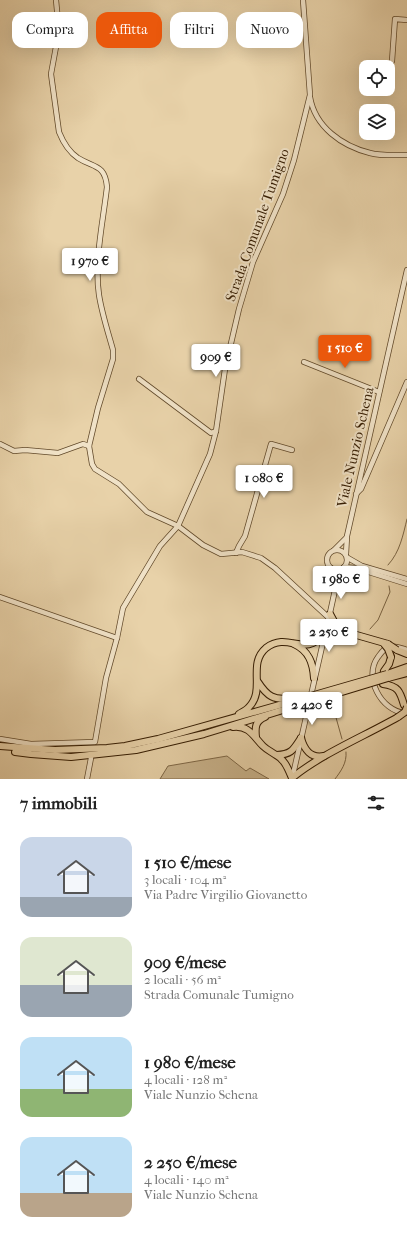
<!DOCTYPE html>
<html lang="it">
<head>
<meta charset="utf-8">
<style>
  :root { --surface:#fff; --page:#f6f6f6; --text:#222; --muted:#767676; --accent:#ea580c }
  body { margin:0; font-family:"IM FELL French Canon",serif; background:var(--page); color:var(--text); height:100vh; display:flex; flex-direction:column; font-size:15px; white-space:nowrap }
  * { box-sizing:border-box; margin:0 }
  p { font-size:13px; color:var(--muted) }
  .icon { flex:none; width:22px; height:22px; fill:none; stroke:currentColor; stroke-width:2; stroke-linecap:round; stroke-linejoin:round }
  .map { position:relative; height:779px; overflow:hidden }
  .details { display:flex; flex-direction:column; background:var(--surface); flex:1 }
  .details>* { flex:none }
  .top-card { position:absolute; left:12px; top:12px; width:383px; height:36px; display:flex; gap:8px }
  .buttons { position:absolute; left:359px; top:60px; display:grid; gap:8px }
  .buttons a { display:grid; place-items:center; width:36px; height:36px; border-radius:8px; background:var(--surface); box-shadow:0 4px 16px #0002; font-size:20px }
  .price { position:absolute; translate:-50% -34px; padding:0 9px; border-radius:4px; background:#fff; color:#222; font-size:13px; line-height:26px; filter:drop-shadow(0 1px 2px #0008) }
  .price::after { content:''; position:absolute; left:50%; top:24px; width:12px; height:9px; margin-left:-6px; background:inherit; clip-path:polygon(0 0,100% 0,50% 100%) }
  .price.active { background:var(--accent); color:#fff }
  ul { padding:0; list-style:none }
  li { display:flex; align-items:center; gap:12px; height:100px; padding:0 20px }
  li span { display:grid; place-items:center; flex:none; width:112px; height:80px; border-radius:12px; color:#555 }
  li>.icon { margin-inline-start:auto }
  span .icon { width:48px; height:48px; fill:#fffc; stroke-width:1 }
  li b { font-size:17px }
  h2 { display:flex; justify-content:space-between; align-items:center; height:48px; padding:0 20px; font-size:17px }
  .chip { padding:0 14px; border-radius:12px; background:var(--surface); box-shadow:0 4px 16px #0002; font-size:14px; line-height:36px }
  .chip.active { background:var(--accent); color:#fff }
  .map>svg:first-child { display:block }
</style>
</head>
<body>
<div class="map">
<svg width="407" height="779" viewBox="0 0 407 779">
  <rect width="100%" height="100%" fill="#e8d2a9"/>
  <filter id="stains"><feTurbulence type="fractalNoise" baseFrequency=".005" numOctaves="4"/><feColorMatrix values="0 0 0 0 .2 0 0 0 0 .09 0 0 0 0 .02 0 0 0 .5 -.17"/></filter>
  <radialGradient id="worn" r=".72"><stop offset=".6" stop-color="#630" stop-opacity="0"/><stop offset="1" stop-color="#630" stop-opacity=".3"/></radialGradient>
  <polygon fill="#c9b38c" stroke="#7e6746" points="227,756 246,771 250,768 269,779 160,779 168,766"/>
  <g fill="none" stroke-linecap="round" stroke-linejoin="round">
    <g stroke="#7b6443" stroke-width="1">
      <path d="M388 565C400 552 403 535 407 519"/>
      <polyline points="370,629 378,620 390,592 389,586"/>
      <polyline points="333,700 335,714 342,739"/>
      <path d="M335 779C341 771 347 763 346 752"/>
    </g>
    <g stroke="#61492a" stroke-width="6">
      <g id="minor">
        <path d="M56 0 58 21V36L51 74 59 132C63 142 69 152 78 158 94 168 105 164 107 187 103 222 94 261 99 295 102 314 108 332 113 350V359L98 408 89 446 92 464 95 469 119 484 147 512 178 526 203 545 221 554 242 552 261 558 275 568 329 618"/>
        <polyline points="392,61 395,19 407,20"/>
        <path d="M310 97C315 127 342 146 370 153 381 156 395 155 407 155"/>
        <polyline points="304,362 379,392"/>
        <polyline points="139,379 211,433 216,431"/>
        <polyline points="0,444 14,451 25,450 58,453 83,444 89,446"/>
        <polyline points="356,494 361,489 407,382"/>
        <circle cx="337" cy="560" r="10"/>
        <polyline points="334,550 346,538"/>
        <polyline points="236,553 239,546 245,536 271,444 292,450"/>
        <polyline points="346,554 347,536 407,270"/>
        <polyline points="348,558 362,566 407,579"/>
        <polyline points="344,567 356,568 407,584"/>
        <polyline points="331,568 337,581"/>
        <polyline points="0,597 117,638"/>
        <polyline points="326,631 337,581 343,569"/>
        <path d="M405 713C381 711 363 677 378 657 381 653 384 648 389 647 395 645 401 648 407 650"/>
        <polyline points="0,739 31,744 95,742 106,678 117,638 123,608 160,546 178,526 210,454 216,431 225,369 239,309 253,262 283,194 294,160 310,95 303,0"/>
        <polyline points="87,779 91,758"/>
        <polyline points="292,779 324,638"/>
      </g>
    </g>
    <g stroke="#341b00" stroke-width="8">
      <g id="highway">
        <polyline points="330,614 337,627 346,632 388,644"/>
        <polyline points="324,640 334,633 346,632"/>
        <path d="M294 644C309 651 313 663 314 678"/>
        <polyline points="397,650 407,654"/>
        <polyline points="384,671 389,664 391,657"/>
        <polyline points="387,674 407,667"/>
        <polyline points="388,678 407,673"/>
        <path d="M258 682C267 696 274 701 291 698"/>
        <path d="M383 684C398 686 400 691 404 705"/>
        <path d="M239 714C242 712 247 710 249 707 266 690 247 664 266 648 285 634 298 650 313 643 319 640 323 634 326 629"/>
        <path d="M233 727C249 725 254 737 263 746 267 750 272 752 276 755 285 760 288 769 292 778 321 754 365 736 398 717"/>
        <path d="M256 737C255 728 255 721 265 717"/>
        <path d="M301 738C304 749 311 759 324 756"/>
        <polyline points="0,746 55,750 107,748 125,746 158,739 297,700"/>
        <polyline points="15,752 31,754 71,757 136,750 204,734 296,706"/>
        <path d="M277 755C292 754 293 750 301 738"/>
      </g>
    </g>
    <use href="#minor" stroke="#f0e2c7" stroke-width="4.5"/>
    <use href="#highway" stroke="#e8d2a9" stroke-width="6"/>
    <g stroke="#341b00" stroke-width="8" stroke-linecap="butt">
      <g id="highway-bridge">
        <polyline points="384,644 388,649 391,657"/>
        <polyline points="388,644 397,650"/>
        <polyline points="297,700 387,674"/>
        <polyline points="296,706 388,678"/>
        <polyline points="398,717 405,712 407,707"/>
      </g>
    </g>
    <use href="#highway-bridge" stroke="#e8d2a9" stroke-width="6"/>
  </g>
  <g text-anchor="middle" stroke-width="4" stroke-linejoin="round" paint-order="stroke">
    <g font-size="14" fill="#341b00" stroke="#f0e2c7">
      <text transform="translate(257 225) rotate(-70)" y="5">Strada Comunale Tumigno</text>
      <text transform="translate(355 447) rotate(-77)" y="5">Viale Nunzio Schena</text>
    </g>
  </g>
  <rect width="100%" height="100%" filter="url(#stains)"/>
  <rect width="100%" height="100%" fill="url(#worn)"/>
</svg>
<div class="buttons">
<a><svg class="icon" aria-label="locate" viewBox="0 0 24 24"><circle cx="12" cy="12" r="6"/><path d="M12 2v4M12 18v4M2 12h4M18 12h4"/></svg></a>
<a><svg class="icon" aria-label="layers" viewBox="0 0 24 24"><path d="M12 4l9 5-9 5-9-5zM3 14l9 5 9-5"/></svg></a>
</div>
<b class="price" style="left:90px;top:282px">1 970 €</b>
<b class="price active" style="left:345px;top:369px">1 510 €</b>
<b class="price" style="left:216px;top:378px">909 €</b>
<b class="price" style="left:264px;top:499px">1 080 €</b>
<b class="price" style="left:341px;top:600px">1 980 €</b>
<b class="price" style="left:329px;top:653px">2 250 €</b>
<b class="price" style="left:312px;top:726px">2 420 €</b>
<div class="top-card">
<a class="chip">Compra</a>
<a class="chip active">Affitta</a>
<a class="chip">Filtri</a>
<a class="chip">Nuovo</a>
</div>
</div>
<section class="details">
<h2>7 immobili<svg class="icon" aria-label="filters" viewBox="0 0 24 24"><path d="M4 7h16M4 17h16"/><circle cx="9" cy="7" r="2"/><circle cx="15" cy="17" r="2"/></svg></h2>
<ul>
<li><span style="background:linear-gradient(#c9d6e8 75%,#9aa5b1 0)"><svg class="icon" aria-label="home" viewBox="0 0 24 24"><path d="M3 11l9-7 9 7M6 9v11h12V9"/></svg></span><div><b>1 510 €/mese</b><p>3 locali · 104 m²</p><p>Via Padre Virgilio Giovanetto</p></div></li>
<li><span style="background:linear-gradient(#dfe7d0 60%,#9aa5b1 0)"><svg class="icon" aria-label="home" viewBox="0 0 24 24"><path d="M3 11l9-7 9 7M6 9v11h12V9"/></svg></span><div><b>909 €/mese</b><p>2 locali · 56 m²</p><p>Strada Comunale Tumigno</p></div></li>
<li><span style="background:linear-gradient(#bfe0f5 65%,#8fb573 0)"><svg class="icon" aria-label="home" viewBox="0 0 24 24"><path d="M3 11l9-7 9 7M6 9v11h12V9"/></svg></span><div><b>1 980 €/mese</b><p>4 locali · 128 m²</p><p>Viale Nunzio Schena</p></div></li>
<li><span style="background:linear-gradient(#bfe0f5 70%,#b9a48a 0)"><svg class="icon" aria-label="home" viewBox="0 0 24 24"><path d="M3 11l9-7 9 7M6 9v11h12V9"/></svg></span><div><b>2 250 €/mese</b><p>4 locali · 140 m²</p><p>Viale Nunzio Schena</p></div></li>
</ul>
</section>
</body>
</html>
